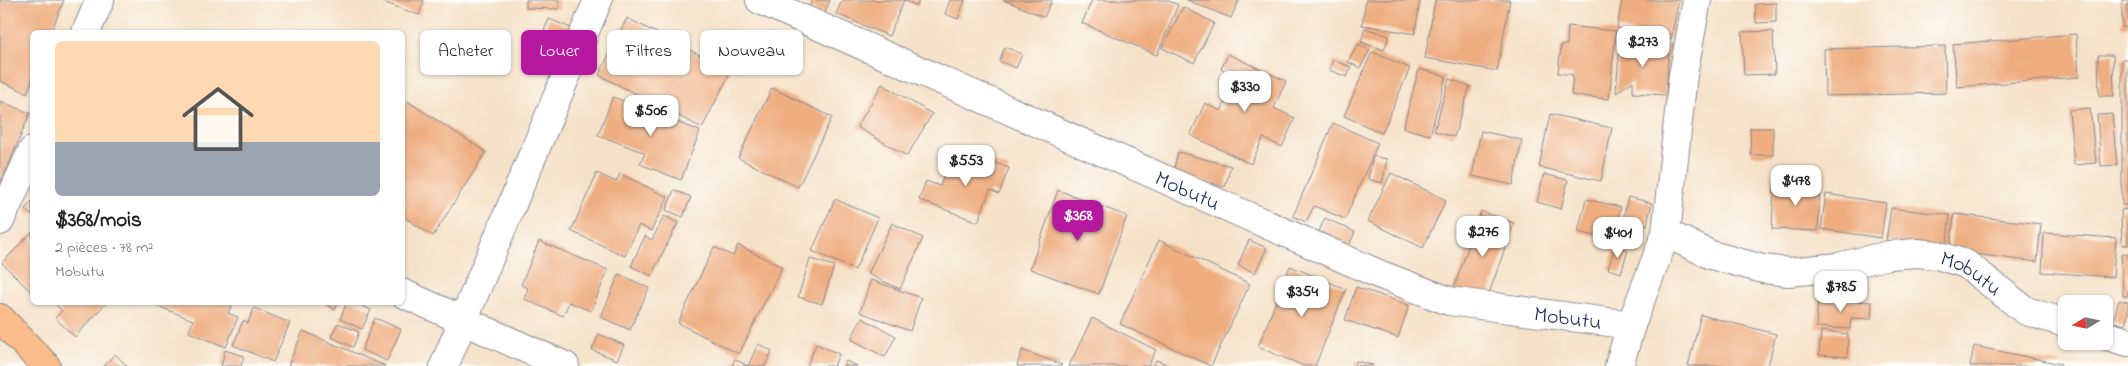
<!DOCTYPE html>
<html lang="fr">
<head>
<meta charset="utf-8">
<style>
  :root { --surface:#fff; --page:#f2f2f2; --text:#222; --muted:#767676; --line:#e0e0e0; --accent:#b5179e }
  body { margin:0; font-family:"Indie Flower",sans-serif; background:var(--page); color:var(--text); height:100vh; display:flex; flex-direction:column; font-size:19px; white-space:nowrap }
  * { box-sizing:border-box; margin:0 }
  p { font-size:16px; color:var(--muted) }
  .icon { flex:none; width:28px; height:28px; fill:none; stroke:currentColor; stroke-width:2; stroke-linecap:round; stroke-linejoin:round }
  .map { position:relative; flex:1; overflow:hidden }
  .sheet { position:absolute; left:30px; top:30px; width:375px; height:275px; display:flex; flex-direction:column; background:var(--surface); border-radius:8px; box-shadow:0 1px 4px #0004 }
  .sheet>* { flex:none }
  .banner { position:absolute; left:420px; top:30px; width:475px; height:45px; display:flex; gap:10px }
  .needle { width:32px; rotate:260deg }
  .fabs { position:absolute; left:2058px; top:295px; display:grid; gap:10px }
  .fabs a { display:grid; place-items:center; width:55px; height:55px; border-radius:8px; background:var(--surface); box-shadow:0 1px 4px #0004; font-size:25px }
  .price { position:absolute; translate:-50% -42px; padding:0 11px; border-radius:10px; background:#fff; color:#222; font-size:16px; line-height:32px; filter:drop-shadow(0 1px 2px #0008) }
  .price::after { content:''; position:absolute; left:50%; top:30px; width:15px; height:11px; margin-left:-8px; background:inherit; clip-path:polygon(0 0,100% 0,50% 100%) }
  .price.on { background:var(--accent); color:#fff }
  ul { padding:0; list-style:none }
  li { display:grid; align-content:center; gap:10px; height:265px; padding:0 25px }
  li+li { border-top:1px solid var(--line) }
  li span { display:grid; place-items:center; height:155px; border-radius:8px; color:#555 }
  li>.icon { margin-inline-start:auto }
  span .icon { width:90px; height:90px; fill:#fffc; stroke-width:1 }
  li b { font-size:21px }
  .pill { padding:0 18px; border-radius:8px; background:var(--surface); box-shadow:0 1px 4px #0004; font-size:18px; line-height:45px }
  .pill.on { background:var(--accent); color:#fff }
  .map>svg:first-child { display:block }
</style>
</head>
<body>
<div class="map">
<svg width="2128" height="366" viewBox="0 0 2128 366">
  <rect width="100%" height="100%" fill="#fdfcf7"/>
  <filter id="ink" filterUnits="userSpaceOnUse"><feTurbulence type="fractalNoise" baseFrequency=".02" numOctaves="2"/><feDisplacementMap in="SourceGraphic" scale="10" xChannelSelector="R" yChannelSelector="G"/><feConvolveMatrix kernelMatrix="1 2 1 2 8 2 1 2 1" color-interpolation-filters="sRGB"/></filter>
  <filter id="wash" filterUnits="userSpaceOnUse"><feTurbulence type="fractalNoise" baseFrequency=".0096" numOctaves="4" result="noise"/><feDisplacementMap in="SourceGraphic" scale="20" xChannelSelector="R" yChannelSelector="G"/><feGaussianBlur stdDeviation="1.12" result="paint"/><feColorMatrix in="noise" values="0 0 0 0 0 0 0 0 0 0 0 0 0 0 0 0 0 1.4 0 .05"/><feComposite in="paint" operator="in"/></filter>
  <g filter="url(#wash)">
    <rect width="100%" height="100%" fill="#f5e1c7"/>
    <g id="blocks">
      <g fill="#efad80">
        <polygon points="0,0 64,0 51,32 32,32 32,80 27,93 0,81"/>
        <polygon points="377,0 424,0 419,15"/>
        <polygon points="526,0 559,0 559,9 526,8"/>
        <polygon points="812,0 830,0 824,15 809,8"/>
        <polygon points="842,0 904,0 889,36 836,14"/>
        <polygon points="904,0 919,0 917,6"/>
        <polygon points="950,0 965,0 958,19 945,14"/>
        <polygon points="1004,0 1052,0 1044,17"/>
        <polygon points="1092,0 1167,0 1178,5 1157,55 1082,23"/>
        <polygon points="1187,0 1239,0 1231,18"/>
        <polygon points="1366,0 1420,0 1415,34 1362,25"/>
        <polygon points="1435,0 1510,0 1497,71 1425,58"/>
        <polygon points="1622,0 1679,0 1671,39 1617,28"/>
        <rect x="2122" y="0" width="6" height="27"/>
        <polygon points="1776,3 1776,22 1756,23 1755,4"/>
        <polygon points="1183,7 1214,23 1194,63 1162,48"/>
        <polygon points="627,18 731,71 702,128 599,75"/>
        <polygon points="549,19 571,28 551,75 529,66"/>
        <polygon points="1568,26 1616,31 1609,99 1571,95 1573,75 1558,73 1561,45 1567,45"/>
        <polygon points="1365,28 1389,36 1384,50 1361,42"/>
        <polygon points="1773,31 1775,74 1744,75 1742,32"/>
        <polygon points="2076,34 2079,77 1957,87 1953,44"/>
        <polygon points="1620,41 1669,45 1666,95 1633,93 1633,81 1616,93"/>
        <polygon points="1358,44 1370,50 1360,68 1348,62"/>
        <polygon points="1945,46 1946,93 1825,96 1824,49"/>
        <polygon points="1005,47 1022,54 1016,68 999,61"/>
        <polygon points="1372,52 1410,68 1382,133 1344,116"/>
        <polygon points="1228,54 1286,81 1274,108 1295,118 1282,147 1263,138 1251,164 1190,135 1205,103 1221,111 1237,76 1221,69"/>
        <polygon points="2098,55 2113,55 2114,96 2099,96"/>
        <rect x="2122" y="59" width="6" height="146"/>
        <polygon points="1333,60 1351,67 1347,77 1329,70"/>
        <polygon points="1419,69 1446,76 1430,135 1403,128"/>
        <polygon points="1449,79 1470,86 1454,137 1434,131"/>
        <polygon points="882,84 932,114 907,156 857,127"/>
        <polygon points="772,88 832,117 798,187 738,158"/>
        <polygon points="613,97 700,131 681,180 640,164 645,153 598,135"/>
        <polygon points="0,101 30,113 0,185"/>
        <polygon points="407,101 486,152 433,236 402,216 402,109"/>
        <polygon points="2090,108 2096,163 2074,165 2069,110"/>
        <polygon points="1550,114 1612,128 1601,181 1539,167"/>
        <polygon points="2112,114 2117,165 2101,166 2097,115"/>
        <polygon points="1333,123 1378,143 1345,219 1314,206 1306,222 1293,216"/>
        <polygon points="1750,128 1773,128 1773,155 1751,155"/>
        <polygon points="1481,131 1522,140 1513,185 1472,176"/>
        <polygon points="1178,152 1231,166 1225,187 1173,172"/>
        <polygon points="970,153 1009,168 999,194 990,190 978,222 919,200 926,181 940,186 949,160 965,166"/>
        <polygon points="1373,156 1387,159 1382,183 1368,179"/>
        <polygon points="597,173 616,182 620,174 668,197 651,231 639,225 625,256 571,231"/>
        <polygon points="1391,173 1446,200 1423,248 1368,221"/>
        <polygon points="1544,174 1568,180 1561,209 1537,202"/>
        <polygon points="1774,182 1820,185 1818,231 1772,229"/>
        <polygon points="674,190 691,197 683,217 666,210"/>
        <polygon points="1058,190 1127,216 1099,294 1030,269"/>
        <polygon points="1826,194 1886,203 1881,238 1821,229"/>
        <polygon points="1628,197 1652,203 1647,225 1623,220"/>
        <polygon points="835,199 878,218 855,270 812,251"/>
        <polygon points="1586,199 1621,207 1613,240 1578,232"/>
        <polygon points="32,201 32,216 25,209"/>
        <polygon points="1891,208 1950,215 1946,249 1886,241"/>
        <polygon points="2128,209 2128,245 2122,245 2121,210"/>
        <polygon points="1481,211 1514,223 1485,305 1452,293"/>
        <polygon points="1954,214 2041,224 2037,262 1950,251"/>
        <polygon points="664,216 678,223 651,276 631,266 645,236 652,240"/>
        <polygon points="1325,218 1355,232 1347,250 1317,236"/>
        <polygon points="892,223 923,238 900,289 868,274"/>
        <polygon points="32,232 32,293 2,263"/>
        <polygon points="2044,233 2116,238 2113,277 2042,272"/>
        <polygon points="1159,240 1250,284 1211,366 1120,324"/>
        <polygon points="1249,240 1267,248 1255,273 1238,265"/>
        <polygon points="539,241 608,270 591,311 569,302 563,316 524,299 528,288 521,285"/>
        <polygon points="738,245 782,267 739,354 678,323 714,247 733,256"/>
        <polygon points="1615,246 1628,250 1621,273 1608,269"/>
        <polygon points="2121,254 2128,254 2128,296 2123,296"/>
        <polygon points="810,259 834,266 822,304 798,297"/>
        <polygon points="1290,266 1346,289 1315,366 1304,366 1258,347"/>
        <polygon points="619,274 649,288 630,330 601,317"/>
        <polygon points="871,280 921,298 910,331 860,312"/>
        <polygon points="1356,287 1409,305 1398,338 1345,320"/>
        <polygon points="1818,299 1872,302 1871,319 1851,318 1850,329 1816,327"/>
        <polygon points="2119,300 2128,302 2128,314 2125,325 2113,322"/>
        <polygon points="53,302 107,302 75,337 55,318 62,311"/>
        <polygon points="156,302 233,302 228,313 238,317 226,347 189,332 193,320 155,305"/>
        <polygon points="323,302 339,302 335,310"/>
        <polygon points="347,302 354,302 371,310 362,329 340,319"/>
        <polygon points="254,308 290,323 273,362 233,345 243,321 248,323"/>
        <polygon points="1701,315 1776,334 1768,366 1688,366"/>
        <polygon points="375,318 401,329 387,361 362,350"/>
        <polygon points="862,318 896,336 885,357 851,339"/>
        <polygon points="1092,318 1156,350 1148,366 1069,366"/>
        <polygon points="338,323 359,332 353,347 331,337"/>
        <polygon points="303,331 385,366 288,366"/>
        <polygon points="1821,331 1848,334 1847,357 1819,355"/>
        <polygon points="599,334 624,345 617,360 592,350"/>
        <polygon points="758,344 772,351 765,366 732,366 735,359 748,366"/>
        <polygon points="816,344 839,354 834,366 807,366"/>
        <polygon points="1974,346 2061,364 2060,366 1970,366"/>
        <polygon points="225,350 244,356 241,366 221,366"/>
        <polygon points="1022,350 1062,365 1061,366 1017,366"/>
        <polygon points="115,354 127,366 104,366"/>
        <polygon points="1156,360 1171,366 1153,366"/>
        <polygon points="846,361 857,366 843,366"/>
        <polygon points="1356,361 1373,365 1373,366 1354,366"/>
      </g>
    </g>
  </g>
  <g filter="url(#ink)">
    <use href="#blocks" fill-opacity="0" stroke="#888892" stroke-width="1"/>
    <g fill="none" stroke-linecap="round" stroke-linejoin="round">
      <g stroke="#888892" stroke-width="30">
        <g id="street">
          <path id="s1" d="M760 0 1381 275 1449 301 1631 325"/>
          <polyline points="86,32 100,0"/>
          <polyline points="0,221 32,151"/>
          <path id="s2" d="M1666 233 1711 255 1763 269 1789 272 1838 267 1889 255 1917 253 1937 255 1966 264 2026 311 2066 323"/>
          <polyline points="402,293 565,366"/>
          <polyline points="2104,335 2128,342"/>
          <polyline points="444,366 598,0"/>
          <polyline points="1619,366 1631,325 1666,233 1683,75 1697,0"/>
        </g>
      </g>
      <g stroke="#888892" stroke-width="30">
        <polyline id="highway" points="0,318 46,366"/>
      </g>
      <use href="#street" stroke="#fff" stroke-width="28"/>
      <use href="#highway" stroke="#f9bc8a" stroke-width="28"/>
    </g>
  </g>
  <g text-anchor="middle" stroke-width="5" stroke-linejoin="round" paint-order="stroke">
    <g font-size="22" fill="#1b2f5e" stroke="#fdfcf7">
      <text dy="8" stroke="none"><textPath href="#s1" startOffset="468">Mobutu</textPath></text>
      <text dy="8" stroke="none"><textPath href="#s2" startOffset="319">Mobutu</textPath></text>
      <text dy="8" stroke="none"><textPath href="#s1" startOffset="872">Mobutu</textPath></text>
    </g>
  </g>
</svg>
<div class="fabs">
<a><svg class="needle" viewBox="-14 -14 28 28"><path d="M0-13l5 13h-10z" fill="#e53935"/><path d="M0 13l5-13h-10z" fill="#767676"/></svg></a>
</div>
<b class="price" style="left:1643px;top:68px">$273</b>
<b class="price" style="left:1245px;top:113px">$330</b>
<b class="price" style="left:651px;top:137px">$506</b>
<b class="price" style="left:966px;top:187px">$553</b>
<b class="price" style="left:1796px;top:207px">$478</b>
<b class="price on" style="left:1078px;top:242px">$368</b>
<b class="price" style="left:1483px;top:258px">$276</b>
<b class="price" style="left:1618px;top:259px">$401</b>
<b class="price" style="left:1841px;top:313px">$785</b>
<b class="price" style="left:1302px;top:318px">$354</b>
<div class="banner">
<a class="pill">Acheter</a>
<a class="pill on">Louer</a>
<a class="pill">Filtres</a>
<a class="pill">Nouveau</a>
</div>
<section class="sheet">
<ul>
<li><span style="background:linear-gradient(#ffd9b3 65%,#9aa5b1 0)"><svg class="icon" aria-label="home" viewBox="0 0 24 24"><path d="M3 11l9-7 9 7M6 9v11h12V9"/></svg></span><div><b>$368/mois</b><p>2 pièces · 78 m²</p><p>Mobutu</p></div></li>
</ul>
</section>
</div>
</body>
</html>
